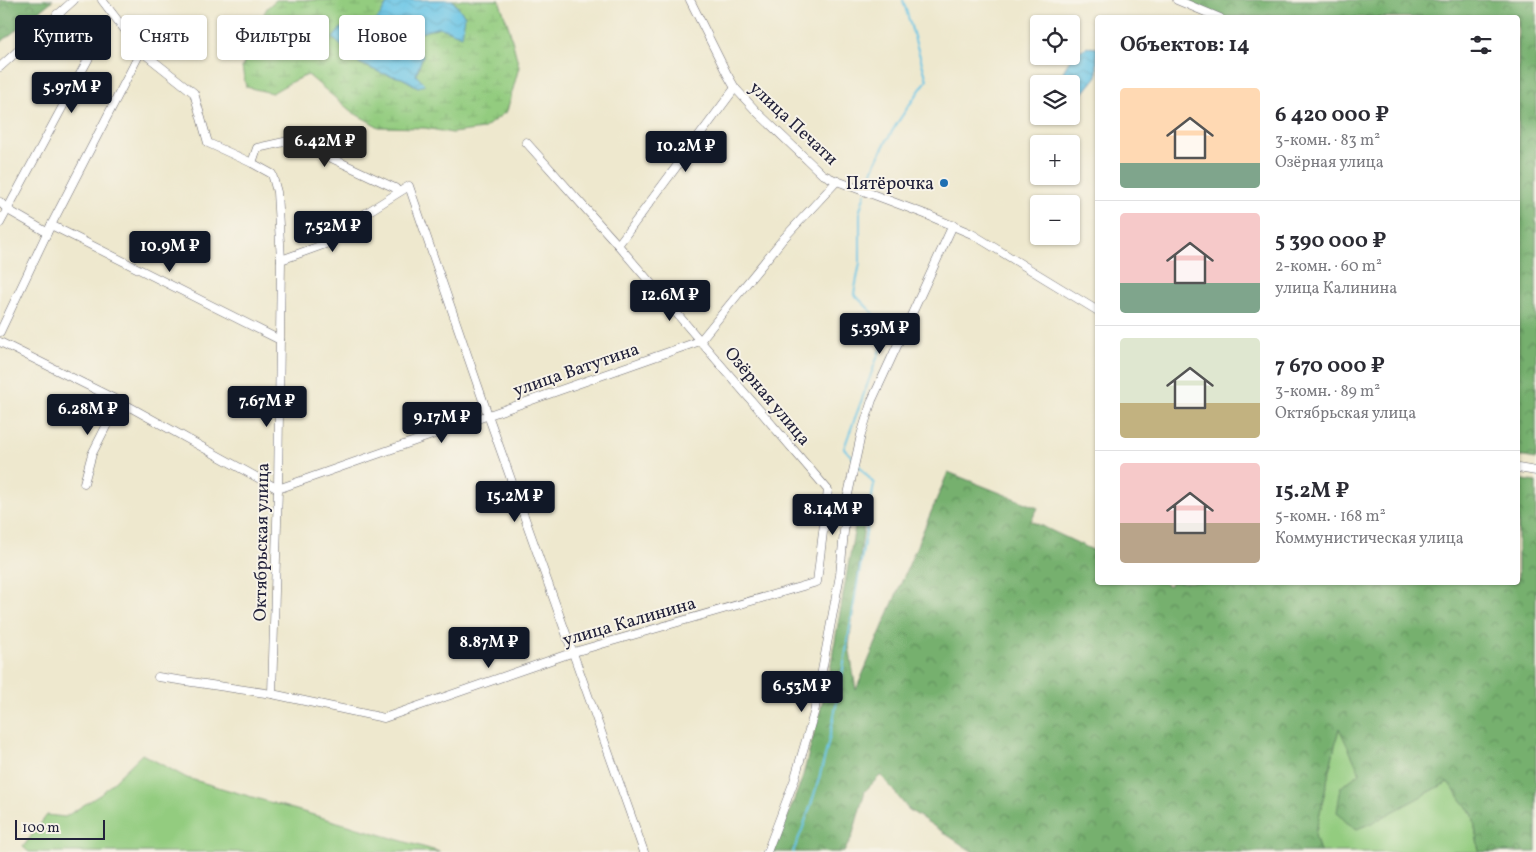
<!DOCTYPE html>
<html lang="ru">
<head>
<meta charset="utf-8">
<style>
  :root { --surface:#fff; --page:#f7f7f7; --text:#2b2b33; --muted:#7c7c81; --line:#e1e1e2; --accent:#111827 }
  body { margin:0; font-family:Vollkorn,serif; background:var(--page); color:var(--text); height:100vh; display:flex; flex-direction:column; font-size:19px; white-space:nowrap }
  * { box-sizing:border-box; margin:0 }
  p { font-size:16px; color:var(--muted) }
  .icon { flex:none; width:28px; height:28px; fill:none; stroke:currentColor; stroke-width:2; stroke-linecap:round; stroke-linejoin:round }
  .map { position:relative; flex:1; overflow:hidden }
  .sheet { position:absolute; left:1095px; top:15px; width:425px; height:570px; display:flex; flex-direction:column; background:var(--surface); border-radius:5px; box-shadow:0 1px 4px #0004 }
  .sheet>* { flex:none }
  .top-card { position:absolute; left:15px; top:15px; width:475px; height:45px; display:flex; gap:10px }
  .buttons { position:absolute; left:1030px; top:15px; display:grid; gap:10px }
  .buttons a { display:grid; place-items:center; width:50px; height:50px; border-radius:5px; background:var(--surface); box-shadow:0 1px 4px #0004; font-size:25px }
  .scale { position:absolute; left:15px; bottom:12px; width:90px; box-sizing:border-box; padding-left:5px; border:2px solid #22223b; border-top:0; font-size:14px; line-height:18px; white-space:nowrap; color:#22223b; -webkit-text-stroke:4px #f7f3e8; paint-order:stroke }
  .price { position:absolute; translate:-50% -42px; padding:0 11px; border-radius:5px; background:var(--accent); color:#fff; font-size:16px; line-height:32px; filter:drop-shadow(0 1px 2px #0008) }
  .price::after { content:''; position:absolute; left:50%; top:30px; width:15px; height:11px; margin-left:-8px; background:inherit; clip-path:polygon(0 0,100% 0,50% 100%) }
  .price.active { background:#222; color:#fff }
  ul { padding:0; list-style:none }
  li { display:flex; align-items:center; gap:15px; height:125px; padding:0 25px }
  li+li { border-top:1px solid var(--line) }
  li span { display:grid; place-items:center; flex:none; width:140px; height:100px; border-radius:5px; color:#555 }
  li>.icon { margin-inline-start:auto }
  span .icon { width:60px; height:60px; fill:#fffc; stroke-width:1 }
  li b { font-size:21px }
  h2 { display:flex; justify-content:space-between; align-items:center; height:60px; padding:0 25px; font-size:21px }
  .pill { padding:0 18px; border-radius:5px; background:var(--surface); box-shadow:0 1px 4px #0004; font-size:18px; line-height:45px }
  .pill.active { background:var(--accent); color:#fff }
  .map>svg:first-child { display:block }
</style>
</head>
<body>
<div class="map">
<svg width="1536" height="852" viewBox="0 0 1536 852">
  <defs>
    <pattern id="forest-crowns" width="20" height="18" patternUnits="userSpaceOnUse" patternTransform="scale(1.25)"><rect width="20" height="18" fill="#76b06e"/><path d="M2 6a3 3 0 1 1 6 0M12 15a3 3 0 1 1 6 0" fill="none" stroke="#608f5c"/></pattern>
    <pattern id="wetland-marsh" width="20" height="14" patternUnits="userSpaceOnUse" patternTransform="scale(1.25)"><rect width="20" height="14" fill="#93cc7f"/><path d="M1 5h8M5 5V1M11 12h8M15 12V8" fill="none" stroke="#7eaf6f"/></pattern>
    <pattern id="water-waves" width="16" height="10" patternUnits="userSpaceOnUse" patternTransform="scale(1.25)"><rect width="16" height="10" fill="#68c5e6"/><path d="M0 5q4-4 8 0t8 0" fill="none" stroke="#5aa9c6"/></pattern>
  </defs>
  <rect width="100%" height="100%" fill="#f7f3e8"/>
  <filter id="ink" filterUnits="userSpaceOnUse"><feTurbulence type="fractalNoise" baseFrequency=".02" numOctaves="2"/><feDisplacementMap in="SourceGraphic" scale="10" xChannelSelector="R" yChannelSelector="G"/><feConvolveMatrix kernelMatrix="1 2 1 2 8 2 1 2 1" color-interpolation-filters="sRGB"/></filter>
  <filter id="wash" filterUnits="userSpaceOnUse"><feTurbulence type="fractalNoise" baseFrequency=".0096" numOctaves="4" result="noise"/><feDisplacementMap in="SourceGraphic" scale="20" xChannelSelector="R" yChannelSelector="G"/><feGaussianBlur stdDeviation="1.12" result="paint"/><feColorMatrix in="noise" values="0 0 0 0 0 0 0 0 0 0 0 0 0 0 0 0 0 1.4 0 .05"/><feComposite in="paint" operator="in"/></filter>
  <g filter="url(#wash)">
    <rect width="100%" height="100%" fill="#eee8ce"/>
    <g fill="#93cc7f" stroke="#5a775d">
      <polygon points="1339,727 1360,773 1421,796 1448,782 1473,815 1479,852 1320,852 1315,835"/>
      <polygon points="142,754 187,778 440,852 29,852 23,847 47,815 65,817 101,794"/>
    </g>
    <g fill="url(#forest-crowns)" stroke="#4c6954">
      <polygon points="0,0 53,0 0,43"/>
      <polygon points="1180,0 1536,0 1536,459 1518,456 1518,18 1211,17"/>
      <polygon points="948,472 1038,508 1031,521 1097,552 1098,582 1162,582 1169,586 1171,582 1518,582 1518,479 1536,482 1536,852 1479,852 1473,815 1448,782 1372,823 1357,829 1346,822 1337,812 1341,787 1360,773 1339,728 1315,835 1320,852 973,852 908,809 881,775 865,791 852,837 844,852 774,852 802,779 828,681 857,515 864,525 849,646 856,690"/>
    </g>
    <polygon fill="url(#wetland-marsh)" stroke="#5a775d" points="276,0 389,0 380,16 362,34 342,28 348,51 359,63 381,73 402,78 418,87 416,75 423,55 414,48 420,33 439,27 465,16 452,0 499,0 509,28 519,67 507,111 483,129 452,133 425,128 379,127 352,112 308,75 293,81 272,93 246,87 242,68 256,29 267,8"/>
    <g fill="url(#water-waves)" stroke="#457490">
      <polygon points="389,0 452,0 465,16 462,36 439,27 420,33 414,48 423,55 416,75 425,85 418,87 402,78 381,73 359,63 333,38 341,28 362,34 380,16"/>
      <path d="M1088 47 1097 48V76L1081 96 1071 99V84L1058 83C1065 67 1071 53 1088 47Z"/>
    </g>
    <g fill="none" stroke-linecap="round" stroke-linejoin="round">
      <g stroke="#68c5e6" stroke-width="2">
        <path d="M866 189C879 146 902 115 927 80L903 0"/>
        <polyline points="854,459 844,448 888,328 854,294 860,263 860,210 865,193"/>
        <path d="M793 852C822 786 835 716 847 646 856 592 865 538 874 484L857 463"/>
      </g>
    </g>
  </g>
  <g filter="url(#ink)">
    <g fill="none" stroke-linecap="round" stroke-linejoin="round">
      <g stroke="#69676e" stroke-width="9">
        <g id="minor">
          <polyline points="102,0 141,51 194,93 208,143 252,163 272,174 277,192 281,260 278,489 272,694"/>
          <polyline points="690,0 727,74 735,88 757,112 822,174 837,181 925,214 972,234 1098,311"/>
          <polyline points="1177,0 1220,18"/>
          <polyline points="0,67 74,0"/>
          <polyline points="252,163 257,148 293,140 395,188 399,192"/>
          <polyline points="0,202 8,210 43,230 47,233"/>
          <polyline points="0,223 92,52 57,14"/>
          <polyline points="51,225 280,340"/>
          <polyline points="618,245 735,88"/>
          <polyline points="281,260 331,242 366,213 409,186 488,415 644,852"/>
          <polyline points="0,332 47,233 141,51"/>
          <polyline points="0,342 119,401 278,489 700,341 783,239 837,181"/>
          <polyline points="1518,468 1536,471"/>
          <polyline points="84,483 92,454 119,401"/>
          <polyline points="158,677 272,694 384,718 574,652 817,582 828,490 618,245 526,142"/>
          <polyline points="767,852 794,781 814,713 840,575 847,499 861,435 872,400 953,225"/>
        </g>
      </g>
      <use href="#minor" stroke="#fff" stroke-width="8"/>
    </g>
  </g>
  <circle fill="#1f6fb2" stroke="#f7f3e8" stroke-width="2" cx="944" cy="183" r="5"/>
  <g text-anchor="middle" stroke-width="4" stroke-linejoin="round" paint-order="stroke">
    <g font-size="18" fill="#22223b" stroke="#f7f3e8">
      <text transform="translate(794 123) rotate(43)" y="6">улица Печати</text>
      <text transform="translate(576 369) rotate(-19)" y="6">улица Ватутина</text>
      <text transform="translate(768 396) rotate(50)" y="6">Озёрная улица</text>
      <text transform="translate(261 542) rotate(-89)" y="6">Октябрьская улица</text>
      <text transform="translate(629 621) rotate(-16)" y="6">улица Калинина</text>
    </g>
    <g font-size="18" fill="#22223b" stroke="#f7f3e8" text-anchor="end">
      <text x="934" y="189">Пятёрочка</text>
    </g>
  </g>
</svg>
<div class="buttons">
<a><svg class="icon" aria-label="locate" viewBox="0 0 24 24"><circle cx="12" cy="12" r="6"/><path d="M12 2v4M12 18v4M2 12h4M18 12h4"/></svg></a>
<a><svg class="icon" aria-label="layers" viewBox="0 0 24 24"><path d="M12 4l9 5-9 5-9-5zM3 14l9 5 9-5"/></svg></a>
<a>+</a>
<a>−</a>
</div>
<div class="scale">100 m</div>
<b class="price" style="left:72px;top:114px">5.97M ₽</b>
<b class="price active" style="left:325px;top:168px">6.42M ₽</b>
<b class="price" style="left:686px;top:173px">10.2M ₽</b>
<b class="price" style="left:333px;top:253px">7.52M ₽</b>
<b class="price" style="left:170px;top:273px">10.9M ₽</b>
<b class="price" style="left:670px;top:322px">12.6M ₽</b>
<b class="price" style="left:880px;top:355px">5.39M ₽</b>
<b class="price" style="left:267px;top:428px">7.67M ₽</b>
<b class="price" style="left:88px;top:436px">6.28M ₽</b>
<b class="price" style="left:442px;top:444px">9.17M ₽</b>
<b class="price" style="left:515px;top:523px">15.2M ₽</b>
<b class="price" style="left:833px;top:536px">8.14M ₽</b>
<b class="price" style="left:489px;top:669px">8.87M ₽</b>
<b class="price" style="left:802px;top:713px">6.53M ₽</b>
<div class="top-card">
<a class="pill active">Купить</a>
<a class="pill">Снять</a>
<a class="pill">Фильтры</a>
<a class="pill">Новое</a>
</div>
<section class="sheet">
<h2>Объектов: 14<svg class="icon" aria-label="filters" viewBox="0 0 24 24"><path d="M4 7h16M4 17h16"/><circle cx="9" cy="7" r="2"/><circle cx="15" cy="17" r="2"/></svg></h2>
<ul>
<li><span style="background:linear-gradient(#ffd9b3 75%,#7fa58c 0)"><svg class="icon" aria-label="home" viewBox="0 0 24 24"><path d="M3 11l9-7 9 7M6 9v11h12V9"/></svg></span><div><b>6 420 000 ₽</b><p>3-комн. · 83 m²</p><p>Озёрная улица</p></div></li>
<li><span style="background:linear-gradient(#f6c9c9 70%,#7fa58c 0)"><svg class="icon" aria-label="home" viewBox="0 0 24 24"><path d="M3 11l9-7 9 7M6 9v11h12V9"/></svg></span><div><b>5 390 000 ₽</b><p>2-комн. · 60 m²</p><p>улица Калинина</p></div></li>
<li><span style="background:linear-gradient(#dfe7d0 65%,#c2b280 0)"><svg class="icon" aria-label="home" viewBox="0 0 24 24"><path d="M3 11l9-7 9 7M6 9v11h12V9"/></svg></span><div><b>7 670 000 ₽</b><p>3-комн. · 89 m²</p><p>Октябрьская улица</p></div></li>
<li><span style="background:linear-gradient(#f6c9c9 60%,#b9a48a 0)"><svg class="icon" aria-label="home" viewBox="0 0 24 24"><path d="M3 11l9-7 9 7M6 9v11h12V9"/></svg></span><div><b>15.2M ₽</b><p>5-комн. · 168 m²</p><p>Коммунистическая улица</p></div></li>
</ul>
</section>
</div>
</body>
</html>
